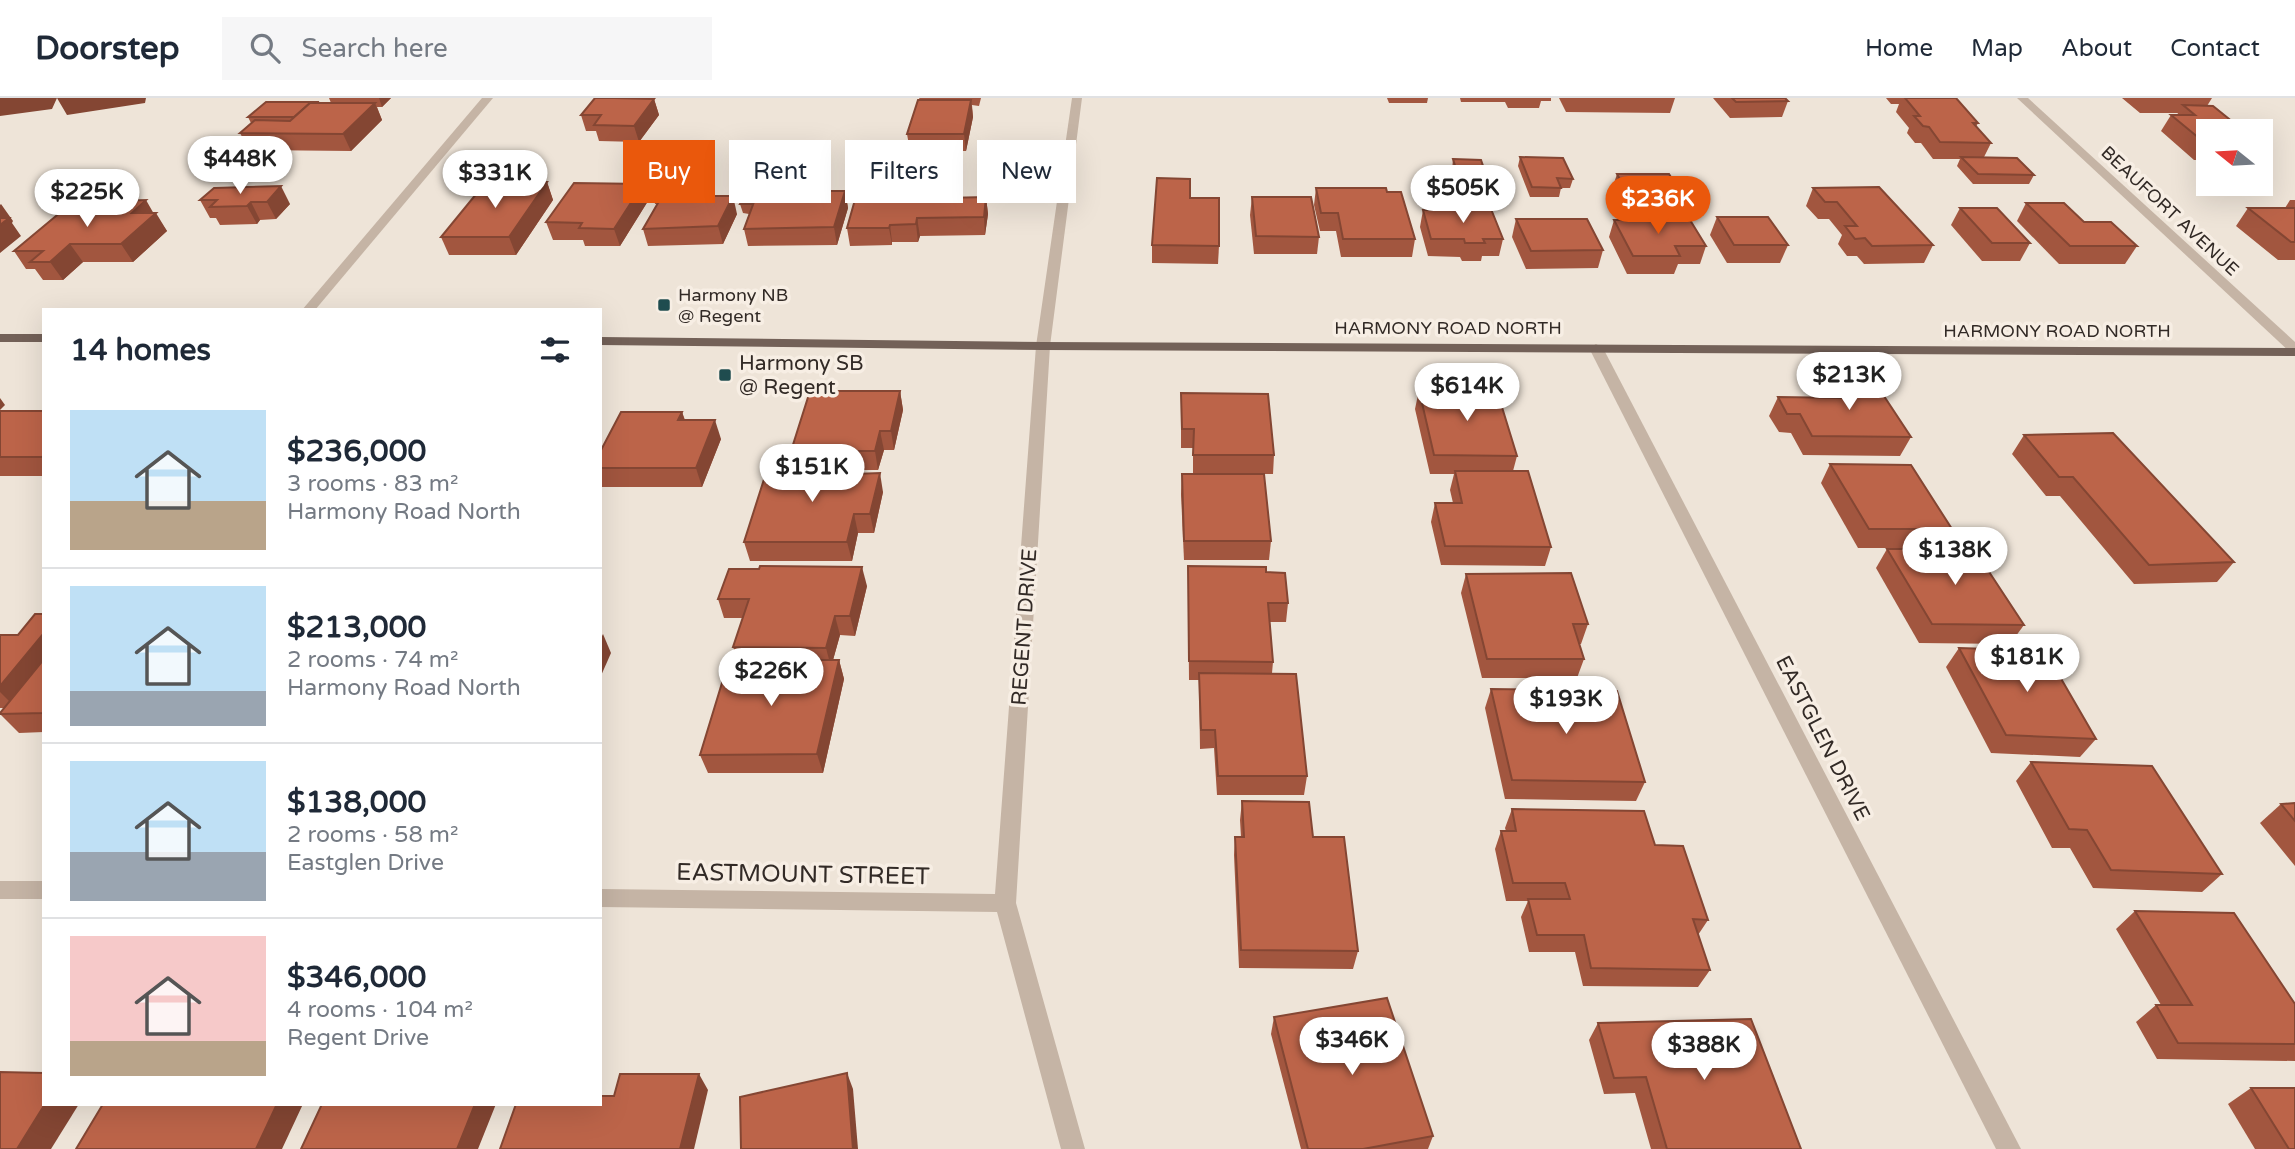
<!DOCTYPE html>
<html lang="en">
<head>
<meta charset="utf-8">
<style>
  :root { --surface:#fff; --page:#f6f6f7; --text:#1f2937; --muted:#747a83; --line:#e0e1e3; --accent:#ea580c }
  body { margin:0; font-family:"Varela Round",sans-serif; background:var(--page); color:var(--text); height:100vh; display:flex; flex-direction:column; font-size:26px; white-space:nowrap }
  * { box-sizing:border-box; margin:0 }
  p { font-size:23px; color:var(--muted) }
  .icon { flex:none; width:38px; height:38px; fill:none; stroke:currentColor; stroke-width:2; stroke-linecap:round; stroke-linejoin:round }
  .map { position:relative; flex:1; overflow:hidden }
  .side { position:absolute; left:42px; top:210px; width:560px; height:798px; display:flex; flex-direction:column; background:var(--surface); border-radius:0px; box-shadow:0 7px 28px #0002 }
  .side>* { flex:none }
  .hud { position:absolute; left:623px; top:42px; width:665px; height:63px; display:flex; gap:14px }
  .needle { width:46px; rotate:288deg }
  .tools { position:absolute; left:2196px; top:21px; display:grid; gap:14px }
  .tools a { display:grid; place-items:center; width:77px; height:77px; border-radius:0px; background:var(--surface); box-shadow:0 7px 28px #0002; font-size:35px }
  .price { position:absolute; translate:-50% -60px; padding:0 16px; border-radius:24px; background:#fff; color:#222; font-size:23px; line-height:46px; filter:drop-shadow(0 2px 4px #0008) }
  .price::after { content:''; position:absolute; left:50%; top:42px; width:21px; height:16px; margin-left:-10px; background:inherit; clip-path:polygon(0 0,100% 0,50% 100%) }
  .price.on { background:var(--accent); color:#fff }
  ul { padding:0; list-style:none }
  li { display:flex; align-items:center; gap:21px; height:175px; padding:0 28px }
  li+li { border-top:2px solid var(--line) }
  li span { display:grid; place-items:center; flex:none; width:196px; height:140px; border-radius:0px; color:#555 }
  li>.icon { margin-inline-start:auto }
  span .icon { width:84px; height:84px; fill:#fffc; stroke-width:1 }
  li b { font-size:30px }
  h2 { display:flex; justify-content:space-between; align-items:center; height:84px; padding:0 28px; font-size:30px }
  .tag { padding:0 24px; border-radius:0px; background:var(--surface); box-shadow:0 7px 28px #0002; font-size:24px; line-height:63px }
  .tag.on { background:var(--accent); color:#fff }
  header { display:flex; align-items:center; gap:42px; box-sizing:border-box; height:98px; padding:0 35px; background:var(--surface); border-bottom:2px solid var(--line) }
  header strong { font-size:33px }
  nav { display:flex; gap:38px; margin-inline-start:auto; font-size:24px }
  .search { width:490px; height:63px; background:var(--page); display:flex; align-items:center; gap:18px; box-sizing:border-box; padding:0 24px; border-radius:0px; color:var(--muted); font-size:26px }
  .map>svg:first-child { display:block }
</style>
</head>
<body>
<header>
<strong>Doorstep</strong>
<div class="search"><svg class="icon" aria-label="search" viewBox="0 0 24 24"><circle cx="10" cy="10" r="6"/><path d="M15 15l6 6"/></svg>Search here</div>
<nav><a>Home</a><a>Map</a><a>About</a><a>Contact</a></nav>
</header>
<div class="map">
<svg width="2295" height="1051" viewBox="0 0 2295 1051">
  <rect width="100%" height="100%" fill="#eee4d8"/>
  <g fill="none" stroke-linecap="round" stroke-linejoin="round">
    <g fill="#c5b4a5" fill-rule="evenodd">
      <polygon points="482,0 493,0 315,212 302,212"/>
      <polygon points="1072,0 1082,0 1050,248 1016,805 1085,1051 1061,1051 997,814 600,809 600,791 995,796 1036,248"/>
      <polygon points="2017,0 2028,0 2295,244 2295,255 2290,254"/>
      <polygon points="1596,246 1603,250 2021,1051 1996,1051 1589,250"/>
      <rect x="0" y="783" width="44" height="18"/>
    </g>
    <g fill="#736158" fill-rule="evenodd">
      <rect x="0" y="236" width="44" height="8"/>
      <polygon points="600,239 1043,244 2295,250 2295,258 1043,252 600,247"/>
    </g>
  </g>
  <g fill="#a2563f">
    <polygon points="329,0 391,0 382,9 377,9 382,22 351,53 249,52 240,35 251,25 248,19 319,4 319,5 331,5"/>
    <polygon points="919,0 981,0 979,8 972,7 973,19 966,53 910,53 907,36 920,2"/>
    <polygon points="1387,0 1428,0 1427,5 1389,5"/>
    <polygon points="1460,0 1551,0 1551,3 1541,3 1539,10 1508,10 1505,4 1461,4"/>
    <polygon points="1559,0 1675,0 1670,15 1566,14"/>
    <polygon points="1713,0 1785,0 1788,3 1782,19 1730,20"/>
    <polygon points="1886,0 1956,0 1978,25 1976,29 1991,45 1984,59 2034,77 2029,86 1973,86 1957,68 1960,61 1933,61 1921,45 1915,45 1907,35 1909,30 1896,14 1899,6 1891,6"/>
    <polygon points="2122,0 2212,0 2207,8 2208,33 2208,62 2194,62 2161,33 2171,17 2177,17 2178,15 2140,15"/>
    <polygon points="654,1 659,17 639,44 599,43 596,33 586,33 581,17"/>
    <polygon points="1520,59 1573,81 1570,90 1561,90 1559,99 1530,99 1518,68"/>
    <polygon points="1453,61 1494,100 1492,110 1459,109 1451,83"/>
    <polygon points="706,72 692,98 737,116 723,146 648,148 643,131 657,106 655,106 653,97"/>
    <polygon points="798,75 784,103 805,103 845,93 848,110 837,147 748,148 744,131 749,116 743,115 740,106"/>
    <polygon points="1617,76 1669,76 1692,112 1689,122 1661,121 1647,98 1621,98 1614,85"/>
    <polygon points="547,84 553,102 516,157 449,157 441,139"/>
    <polygon points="214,90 290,106 276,121 260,122 257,126 220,127 216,120 210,120 200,102"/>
    <polygon points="947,90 948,100 986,99 988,116 985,137 920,138 918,144 892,144 892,147 850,148 847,130"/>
    <polygon points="1316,90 1387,94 1415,141 1412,159 1341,159 1336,133 1320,133 1314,107"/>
    <polygon points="1813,90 1933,147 1924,165 1864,166 1857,158 1847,158 1838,146 1842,137 1829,121 1818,121 1806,108"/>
    <polygon points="1252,99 1319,139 1317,156 1254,156 1250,117"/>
    <polygon points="1190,100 1219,148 1218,166 1152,165 1152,147"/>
    <polygon points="2290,102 2295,102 2295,162 2278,162 2236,128 2248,110 2285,110"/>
    <polygon points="648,103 620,148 585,148 583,142 553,142 546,124"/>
    <polygon points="2026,105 2084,124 2137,148 2125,166 2059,166 2017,123"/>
    <polygon points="1960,110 2030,145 2020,163 1982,163 1951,127"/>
    <polygon points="1423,112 1503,141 1499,158 1482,158 1481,163 1462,163 1460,159 1428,158 1420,129"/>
    <polygon points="154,115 167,133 133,164 83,164 63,182 43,182 35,171 26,171 14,153"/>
    <polygon points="1717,119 1788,147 1780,165 1727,165 1710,137"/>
    <polygon points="1516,121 1603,152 1598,170 1526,171 1512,139"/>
    <polygon points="1614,122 1706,148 1700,166 1678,166 1674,176 1627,176 1609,139"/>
    <polygon points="1833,279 1911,339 1900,358 1803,357 1791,335 1779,334 1769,318 1778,299 1825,300 1824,298"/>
    <polygon points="1419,292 1517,358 1513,373 1551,449 1545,468 1441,467 1431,424 1435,405 1453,405 1450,392 1454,376 1430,376 1415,311"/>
    <polygon points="900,293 903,312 894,352 884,352 878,372 858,372 859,375 883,394 874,435 858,435 852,463 750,463 744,444 806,375 807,372 796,372 791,353"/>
    <polygon points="1181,295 1274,357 1273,376 1193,376 1193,350 1181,350"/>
    <rect x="0" y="313" width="44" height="65"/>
    <polygon points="682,314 685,322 721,341 702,389 600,389 600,354"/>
    <polygon points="2024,337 2234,464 2217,484 2134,486 2060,398 2046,398 2012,356"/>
    <polygon points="1830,366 1952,431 1940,450 1858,450 1821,385"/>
    <polygon points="1182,376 1271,443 1269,462 1184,462 1181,396"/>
    <polygon points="1887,451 2024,527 2010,546 1919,545 1876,470"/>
    <polygon points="1188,468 1266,474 1288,505 1286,524 1270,524 1273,564 1272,575 1307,678 1304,697 1217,697 1214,650 1200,651 1199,582 1189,582"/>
    <polygon points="1466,476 1588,526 1581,546 1579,546 1584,561 1577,580 1482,580 1461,495"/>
    <polygon points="867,488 855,538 840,537 833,562 839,562 844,581 823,675 708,675 700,657 738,562 733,549 743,520 724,520 718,501"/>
    <polygon points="44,516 44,634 19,635 0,616 0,615 4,610 0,610 0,537 18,537"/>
    <polygon points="1959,550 2096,641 2080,659 1991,655 1946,569"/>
    <polygon points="1491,591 1645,684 1636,703 1505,701 1485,610"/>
    <polygon points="2031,664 2222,776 2202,794 2093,790 2070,750 2052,750 2016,683"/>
    <polygon points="1242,703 1313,739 1358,853 1353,871 1239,870 1234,757 1235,739 1241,739 1240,722"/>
    <polygon points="2295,705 2295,768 2260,725 2281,706"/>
    <polygon points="1512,711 1655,747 1708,822 1698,837 1710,872 1698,889 1583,888 1575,854 1529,854 1521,819 1528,803 1506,803 1495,751 1501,733 1506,733 1505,730"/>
    <polygon points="2135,813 2295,906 2295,963 2157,961 2136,924 2156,907 2161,907 2116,831"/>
    <polygon points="1274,919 1433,1038 1428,1051 1301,1051 1271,936"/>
    <polygon points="1598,925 1801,1051 1651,1051 1635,995 1604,996 1589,942"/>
    <polygon points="2251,990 2295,1051 2255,1051 2228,1006"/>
  </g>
  <g fill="#844633">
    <polygon points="0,0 146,0 145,5 67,17 57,0 52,11 0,18"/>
    <polygon points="379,0 391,0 382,9"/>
    <polygon points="654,1 659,17 639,44 634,28"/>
    <polygon points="971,2 973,19 966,53 964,36"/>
    <polygon points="375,5 382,22 351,53 343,36"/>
    <polygon points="704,63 706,72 688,106 685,97"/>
    <polygon points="796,66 798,75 778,116 775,107"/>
    <polygon points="547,84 553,102 516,157 509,139"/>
    <polygon points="643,86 648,103 620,148 614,131"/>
    <polygon points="281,88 290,106 276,121 267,104"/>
    <polygon points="845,93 848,110 837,147 834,129"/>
    <polygon points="733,98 737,116 723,146 718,128"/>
    <polygon points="986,99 988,116 985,137 984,119"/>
    <polygon points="146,102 154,116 156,115 167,133 133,164 121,146 132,115"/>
    <polygon points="251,104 260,122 257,126 247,108"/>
    <polygon points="1,106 13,123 12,125 21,138 0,155 0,107"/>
    <polygon points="917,120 920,138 918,144 916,126"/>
    <polygon points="890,127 892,144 892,147 889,130"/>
    <polygon points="70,146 83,164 63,182 50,164"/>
    <polygon points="900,293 903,312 894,352 891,333"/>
    <polygon points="0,300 5,307 0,312"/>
    <polygon points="682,314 688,333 678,322"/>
    <polygon points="715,322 721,341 702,389 696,370"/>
    <polygon points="880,333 884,352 878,372 875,353"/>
    <polygon points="856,364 860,383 854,376"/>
    <polygon points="880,375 883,394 874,435 870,416"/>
    <polygon points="854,416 858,435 852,463 847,444"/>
    <polygon points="862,469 867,488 855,538 850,518"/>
    <polygon points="835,518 840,537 831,569 826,550"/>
    <polygon points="44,535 44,576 16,610 0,594 0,588"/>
    <polygon points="603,536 611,555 600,580 600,542"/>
    <polygon points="839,562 844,581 823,675 817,656"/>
    <polygon points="847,975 853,991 858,1051 853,1051"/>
    <polygon points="699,976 708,992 694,1051 680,1051"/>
    <polygon points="45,1006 79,1006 51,1051 17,1051"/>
    <polygon points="277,1006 303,1006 282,1051 256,1051"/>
    <polygon points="475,1006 496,1006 478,1051 457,1051"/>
  </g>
  <g fill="#bc6449" stroke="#844633" stroke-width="2">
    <polygon points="595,0 614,0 654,1 634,28 594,27 601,17 581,17"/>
    <polygon points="1732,0 1785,0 1788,3 1736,4"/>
    <polygon points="1905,0 1956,0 1978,25 1973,25 1991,45 1940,44 1929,29 1923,28 1914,18 1920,18"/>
    <polygon points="918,2 971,2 964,36 907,36"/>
    <polygon points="266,4 319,4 317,5 310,5 294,19 248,19"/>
    <polygon points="310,5 375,5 343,36 240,35 255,22 290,23"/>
    <polygon points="2183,7 2213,8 2244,33 2208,33 2208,45 2205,45 2171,17 2195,17"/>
    <polygon points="1520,59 1563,60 1573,81 1557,80 1561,90 1532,89"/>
    <polygon points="1961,59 2017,60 2034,77 1978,76"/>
    <polygon points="1453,61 1481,62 1494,100 1461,100 1452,74 1457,74"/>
    <polygon points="672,63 704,63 685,97 653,97"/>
    <polygon points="763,65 796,66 777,103 754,104 753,106 740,106"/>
    <polygon points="1617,76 1669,76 1692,112 1664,112 1650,89 1624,89"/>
    <polygon points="1157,80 1190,81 1190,100 1219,100 1219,148 1152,147"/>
    <polygon points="486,84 547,84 509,139 441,139"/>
    <polygon points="574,85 643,86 614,131 579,130 582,125 546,124"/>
    <polygon points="281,88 267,104 251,104 247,108 210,109 217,102 200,102 214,90"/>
    <polygon points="1879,89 1933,147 1872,148 1865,140 1855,141 1845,128 1857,128 1837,104 1825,104 1813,90"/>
    <polygon points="947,90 945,100 986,99 984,119 917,120 916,126 890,127 889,130 847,130 858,91"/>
    <polygon points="1316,90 1386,90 1387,94 1401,94 1415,141 1343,141 1338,115 1321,115"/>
    <polygon points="808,93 845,93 834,129 744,131 754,104 805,103"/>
    <polygon points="662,98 733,98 718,128 643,131"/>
    <polygon points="1252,99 1311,99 1319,139 1256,138"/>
    <polygon points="146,102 132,115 156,115 121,146 70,146 50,164 30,164 43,153 14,153 62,113 98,113 111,103"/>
    <polygon points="2026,105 2064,105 2084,124 2111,124 2137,148 2070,148"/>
    <polygon points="1960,110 1997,110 2030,145 1992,145"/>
    <polygon points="2248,110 2295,110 2295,144 2291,144"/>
    <polygon points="1491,111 1503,141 1483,141 1485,145 1465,145 1464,141 1431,141 1423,112"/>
    <polygon points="1717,119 1768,119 1788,147 1734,147"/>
    <polygon points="0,120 9,120 0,127"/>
    <polygon points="1516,121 1587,121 1603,152 1531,153"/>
    <polygon points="1614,122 1690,122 1706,148 1675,148 1680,158 1633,158"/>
    <polygon points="1833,279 1872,280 1911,339 1812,338 1800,316 1787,316 1778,299 1845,300"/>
    <polygon points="1419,292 1497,293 1517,358 1434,357"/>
    <polygon points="810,293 900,293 891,333 880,333 875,353 791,353"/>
    <polygon points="1181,295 1268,296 1274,357 1193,357 1194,331 1182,331"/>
    <polygon points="0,313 44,313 44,358 42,359 0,359"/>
    <polygon points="621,314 682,314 678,322 715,322 696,370 600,370 600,354"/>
    <polygon points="2113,335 2234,464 2149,467 2073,379 2059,379 2024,337"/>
    <polygon points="809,364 856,364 854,376 880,375 870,416 854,416 847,444 744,444 766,375 806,375"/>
    <polygon points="1830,366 1911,367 1952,431 1869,431"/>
    <polygon points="1455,373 1528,373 1551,449 1445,448 1435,405 1462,405"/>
    <polygon points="1182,376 1264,376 1271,443 1184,443"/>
    <polygon points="1887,451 1974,451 2024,527 1932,526"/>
    <polygon points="760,468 862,469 850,518 835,518 826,550 733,549 749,501 718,501 729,471 759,471"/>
    <polygon points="1188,468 1266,469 1266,474 1285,475 1288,505 1268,505 1273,564 1189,563"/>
    <polygon points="1571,475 1588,526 1573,526 1584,561 1487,561 1466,476"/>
    <polygon points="35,516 44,516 44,535 0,588 0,537 18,537"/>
    <polygon points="1959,550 2045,553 2096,641 2006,637"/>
    <polygon points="44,561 44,615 0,616 0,615"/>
    <polygon points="729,562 839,562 817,656 700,657"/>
    <polygon points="1199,575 1296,576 1307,678 1218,678 1215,632 1201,632"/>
    <polygon points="1491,591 1617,593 1645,684 1512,682"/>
    <polygon points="2031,664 2152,668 2222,776 2111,772 2087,732 2069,731"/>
    <polygon points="1242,703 1309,704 1313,739 1344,739 1358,853 1241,852 1235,739 1244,739"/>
    <polygon points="2295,705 2295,723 2281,706"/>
    <polygon points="1512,711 1644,713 1655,747 1683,748 1708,822 1693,821 1710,872 1591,870 1584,837 1537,837 1528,801 1570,801 1565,785 1513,785 1501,733 1516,733"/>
    <polygon points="2135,813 2234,815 2295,906 2295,946 2178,945 2156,907 2192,907"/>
    <polygon points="1387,900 1433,1038 1363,1051 1308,1051 1274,919"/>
    <polygon points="1751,921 1801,1051 1667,1051 1646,979 1614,980 1598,925"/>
    <polygon points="0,974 44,975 44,1006 45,1006 17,1051 0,1051"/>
    <polygon points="847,975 853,1051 741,1051 740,999"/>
    <polygon points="620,976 699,976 680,1051 500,1051 516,1006 600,1006 600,998 614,998"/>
    <polygon points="2251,990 2295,990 2295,1051 2289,1051"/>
    <polygon points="103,1006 277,1006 256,1051 76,1051"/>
    <polygon points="322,1006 475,1006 457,1051 301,1051"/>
  </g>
  <g fill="#1f4c4f" stroke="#f7eee4" stroke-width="2.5">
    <rect x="657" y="200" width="14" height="14" rx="3.5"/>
    <rect x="718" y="270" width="14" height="14" rx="3.5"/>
  </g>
  <g text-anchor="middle" stroke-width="7" stroke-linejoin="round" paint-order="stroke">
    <g font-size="18" fill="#322a26" stroke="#f7eee4">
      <text transform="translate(2170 113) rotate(43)" y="6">BEAUFORT AVENUE</text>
      <text x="1448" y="236">HARMONY ROAD NORTH</text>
      <text x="2057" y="239">HARMONY ROAD NORTH</text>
    </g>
    <g font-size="18" fill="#322a26" stroke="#f7eee4" text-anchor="start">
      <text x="678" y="203">Harmony NB<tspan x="678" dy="21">@ Regent</tspan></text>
    </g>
    <g font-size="21" fill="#322a26" stroke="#f7eee4" text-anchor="start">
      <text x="739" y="272">Harmony SB<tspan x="739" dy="24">@ Regent</tspan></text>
    </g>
    <g font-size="21" fill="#322a26" stroke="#f7eee4">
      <text transform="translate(1024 529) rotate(-86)" y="7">REGENT DRIVE</text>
      <text transform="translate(1823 640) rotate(63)" y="7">EASTGLEN DRIVE</text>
    </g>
    <g font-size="24" fill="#322a26" stroke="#f7eee4">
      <text transform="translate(803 776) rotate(1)" y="8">EASTMOUNT STREET</text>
    </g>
  </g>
</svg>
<div class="tools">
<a><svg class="needle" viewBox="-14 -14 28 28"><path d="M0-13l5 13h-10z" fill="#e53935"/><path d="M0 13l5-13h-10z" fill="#747a83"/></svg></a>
</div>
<b class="price" style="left:240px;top:98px">$448K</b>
<b class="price" style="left:495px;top:112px">$331K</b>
<b class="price" style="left:1463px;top:127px">$505K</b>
<b class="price" style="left:87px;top:131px">$225K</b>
<b class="price on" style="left:1658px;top:138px">$236K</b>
<b class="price" style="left:1849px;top:314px">$213K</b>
<b class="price" style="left:1467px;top:325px">$614K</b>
<b class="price" style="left:812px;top:406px">$151K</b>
<b class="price" style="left:1955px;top:489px">$138K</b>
<b class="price" style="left:2027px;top:596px">$181K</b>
<b class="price" style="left:771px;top:610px">$226K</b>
<b class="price" style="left:1566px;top:638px">$193K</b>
<b class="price" style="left:1352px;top:979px">$346K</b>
<b class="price" style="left:1704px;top:984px">$388K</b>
<div class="hud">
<a class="tag on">Buy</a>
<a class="tag">Rent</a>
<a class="tag">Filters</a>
<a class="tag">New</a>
</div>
<section class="side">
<h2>14 homes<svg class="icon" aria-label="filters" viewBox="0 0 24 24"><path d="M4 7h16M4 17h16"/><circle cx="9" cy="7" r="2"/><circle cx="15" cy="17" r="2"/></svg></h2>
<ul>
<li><span style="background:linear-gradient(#bfe0f5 65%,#b9a48a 0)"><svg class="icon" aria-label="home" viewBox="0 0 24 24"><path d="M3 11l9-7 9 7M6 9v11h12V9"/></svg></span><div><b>$236,000</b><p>3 rooms · 83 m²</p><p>Harmony Road North</p></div></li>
<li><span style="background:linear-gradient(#bfe0f5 75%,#9aa5b1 0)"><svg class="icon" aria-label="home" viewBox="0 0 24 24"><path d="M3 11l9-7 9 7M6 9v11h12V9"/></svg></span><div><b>$213,000</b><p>2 rooms · 74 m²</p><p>Harmony Road North</p></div></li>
<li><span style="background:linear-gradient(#bfe0f5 65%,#9aa5b1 0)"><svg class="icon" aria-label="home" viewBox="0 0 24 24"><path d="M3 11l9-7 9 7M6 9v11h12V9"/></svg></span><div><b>$138,000</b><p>2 rooms · 58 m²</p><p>Eastglen Drive</p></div></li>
<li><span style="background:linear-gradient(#f6c9c9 75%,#b9a48a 0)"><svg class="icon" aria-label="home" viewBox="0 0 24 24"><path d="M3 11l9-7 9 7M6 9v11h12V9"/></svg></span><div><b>$346,000</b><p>4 rooms · 104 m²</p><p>Regent Drive</p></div></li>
</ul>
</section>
</div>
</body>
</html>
